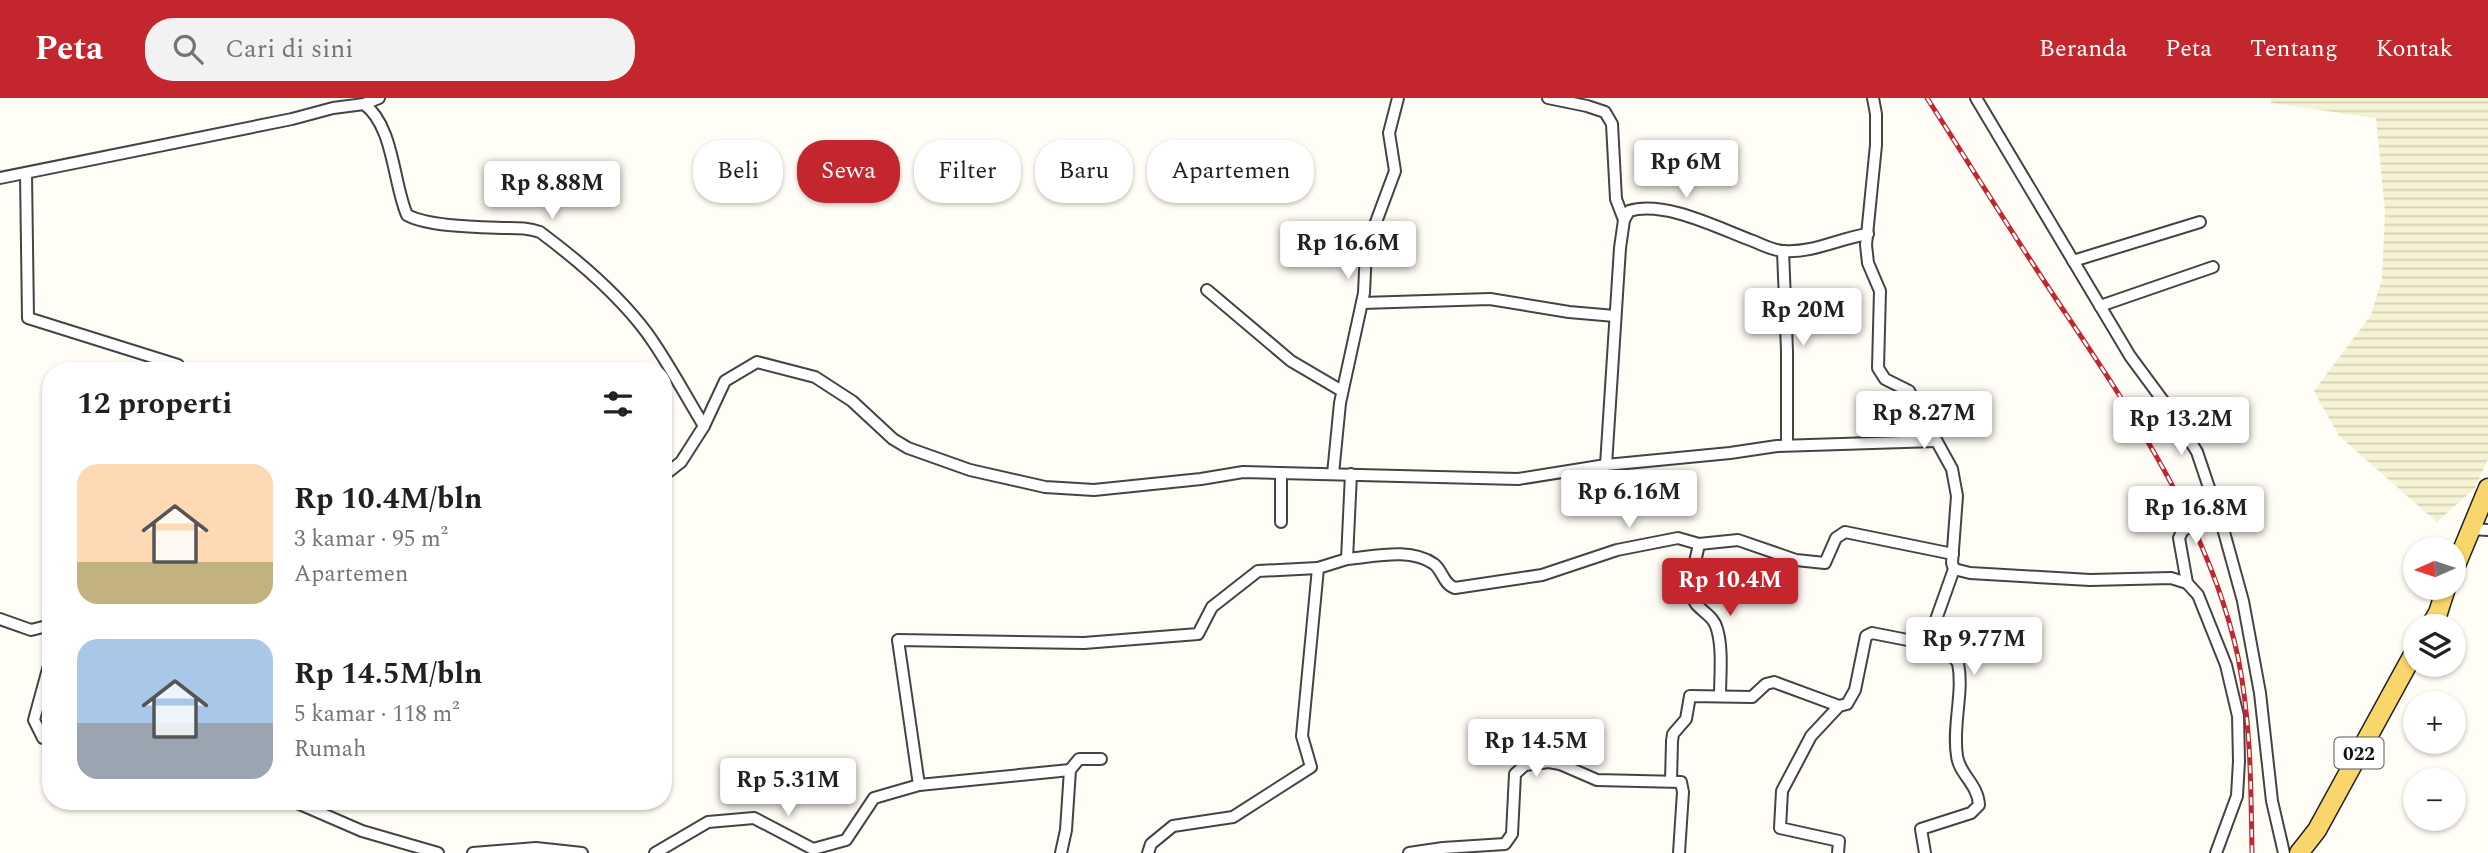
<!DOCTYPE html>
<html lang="id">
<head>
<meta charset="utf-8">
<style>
  :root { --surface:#fff; --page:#f2f2f2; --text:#202124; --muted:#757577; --accent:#c4262e }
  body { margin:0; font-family:Spectral,serif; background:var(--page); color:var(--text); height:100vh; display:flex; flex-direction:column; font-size:26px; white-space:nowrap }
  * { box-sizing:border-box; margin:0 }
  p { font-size:23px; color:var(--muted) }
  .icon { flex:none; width:38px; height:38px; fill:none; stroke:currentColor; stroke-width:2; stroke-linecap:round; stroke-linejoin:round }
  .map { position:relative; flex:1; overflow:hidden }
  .drawer { position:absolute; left:42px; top:264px; width:630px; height:448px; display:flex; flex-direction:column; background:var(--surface); border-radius:28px; box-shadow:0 2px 5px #0004 }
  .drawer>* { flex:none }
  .top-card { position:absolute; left:693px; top:42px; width:665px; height:63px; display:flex; gap:14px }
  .needle { width:46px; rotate:267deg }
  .fabs { position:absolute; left:2403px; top:439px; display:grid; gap:14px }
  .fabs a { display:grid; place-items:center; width:63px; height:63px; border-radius:50%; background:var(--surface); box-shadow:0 2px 5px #0004; font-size:35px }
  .price { position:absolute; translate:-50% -60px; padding:0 16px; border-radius:7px; background:#fff; color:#222; font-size:23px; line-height:46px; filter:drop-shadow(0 2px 4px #0008) }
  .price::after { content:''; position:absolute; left:50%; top:42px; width:21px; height:16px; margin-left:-10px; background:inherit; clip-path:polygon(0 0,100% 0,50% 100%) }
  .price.active { background:var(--accent); color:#fff }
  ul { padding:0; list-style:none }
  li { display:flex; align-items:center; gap:21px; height:175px; padding:0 35px }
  li span { display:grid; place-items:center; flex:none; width:196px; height:140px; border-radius:21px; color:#555 }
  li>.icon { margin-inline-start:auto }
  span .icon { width:84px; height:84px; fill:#fffc; stroke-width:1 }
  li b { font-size:30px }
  h2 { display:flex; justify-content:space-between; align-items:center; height:84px; padding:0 35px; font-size:30px }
  .chip { padding:0 24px; border-radius:28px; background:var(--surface); box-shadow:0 2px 5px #0004; font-size:24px; line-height:63px }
  .chip.active { background:var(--accent); color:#fff }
  header { display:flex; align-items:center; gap:42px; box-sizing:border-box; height:98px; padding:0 35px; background:var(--accent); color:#fff }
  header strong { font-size:33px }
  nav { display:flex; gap:38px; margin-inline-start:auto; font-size:24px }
  .search { width:490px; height:63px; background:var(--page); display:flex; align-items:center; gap:18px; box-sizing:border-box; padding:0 24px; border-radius:28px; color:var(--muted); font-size:26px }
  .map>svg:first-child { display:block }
</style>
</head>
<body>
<header>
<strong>Peta</strong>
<div class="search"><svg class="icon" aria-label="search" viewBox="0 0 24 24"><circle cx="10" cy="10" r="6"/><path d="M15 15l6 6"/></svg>Cari di sini</div>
<nav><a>Beranda</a><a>Peta</a><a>Tentang</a><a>Kontak</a></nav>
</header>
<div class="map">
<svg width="2488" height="755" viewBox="0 0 2488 755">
  <defs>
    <pattern id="farmland-rules" width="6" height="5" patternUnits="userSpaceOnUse" patternTransform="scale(1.75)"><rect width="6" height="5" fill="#f6f3d4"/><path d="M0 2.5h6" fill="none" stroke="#d2cfb5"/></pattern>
  </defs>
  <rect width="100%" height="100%" fill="#fffdf5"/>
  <polygon fill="url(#farmland-rules)" points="2271,0 2488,0 2488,361 2475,390 2437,424 2339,338 2314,293 2371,217 2382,181 2385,113 2376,20 2271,5"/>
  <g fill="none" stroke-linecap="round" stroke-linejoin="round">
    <g stroke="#444" stroke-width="14">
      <g id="street">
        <polyline points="1548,0 1587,8 1605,14 1612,26 1616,101 1624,122"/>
        <polyline points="1873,0 1876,16 1876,47 1866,147 1868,165 1880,193 1878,270 1885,281 1909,293 1952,371 1957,398 1952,465 1954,471 1970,475 2090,482 2171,480 2187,485"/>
        <polyline points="1976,0 2130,258 2178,323 2197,354 2224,434 2243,503 2260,595 2272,703 2284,755"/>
        <path d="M364 6C394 28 393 85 407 117 429 129 481 129 507 130 519 130 529 130 540 134 579 163 618 196 647 235 668 264 685 297 704 328"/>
        <polyline points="26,75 28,220 178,267 177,273"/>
        <polyline points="0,80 292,21 333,10 364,6 379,0"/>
        <polyline points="1783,153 1787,253 1787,347"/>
        <polyline points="2073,163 2200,124"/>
        <polyline points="1207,192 1291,263 1342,293"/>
        <polyline points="1362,205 1490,201 1569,214 1615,218"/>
        <polyline points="2100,208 2213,169"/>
        <path d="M1606 367 1620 150 1624 122 1629 113C1665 102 1720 131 1753 143 1763 147 1774 153 1784 153 1814 155 1840 140 1868 136"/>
        <polyline points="1333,376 1340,305 1364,195 1366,151 1395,73 1389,35 1398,0"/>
        <path d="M1351 376 1347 461C1373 459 1410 449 1434 466 1443 473 1443 486 1455 490L1542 477 1617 452 1678 440 1699 446 1738 442 1796 462 1825 465 1836 440 1845 434 1953 456"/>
        <polyline points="663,378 681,364 704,328 725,283 757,264 815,279 852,303 893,341 908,350 970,372 1045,389 1094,392 1201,381 1243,374 1518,381 1606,367 1730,355 1777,348 1936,343"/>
        <polyline points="1281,424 1281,375"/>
        <polyline points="2470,431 2488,432"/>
        <path d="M1699 446C1696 463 1685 492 1696 506 1704 515 1714 519 1717 531 1723 551 1720 578 1720 598"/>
        <polyline points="0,521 31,532 51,527"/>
        <polyline points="51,560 34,622 43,640 51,642"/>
        <polyline points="1070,672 919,687 898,542 1084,545 1198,536 1212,509 1258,473 1318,470"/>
        <polyline points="1671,683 1672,643 1673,636 1686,621 1690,598 1752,599 1766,586 1774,584 1839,608"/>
        <polyline points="295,704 362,733 438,755"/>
        <polyline points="473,755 536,750 582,755"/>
        <polyline points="655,755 708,724 754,720 813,751 846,742 874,700 919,687"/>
        <polyline points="1061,755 1066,732 1070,672 1079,661 1101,661"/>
        <polyline points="1148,755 1151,746 1173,728 1233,719 1311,669 1302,638 1318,470 1347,461"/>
        <polyline points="1409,755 1443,750 1505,746 1512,736 1515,676 1525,667 1549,664 1560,666 1597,682 1681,684 1683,694 1679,755"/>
        <polyline points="1838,755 1839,743 1780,730 1782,693 1811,638 1839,608 1847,606 1855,592 1866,538 1872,535 1923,545 1928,544 1954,471"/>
        <path d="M1925 755 1921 731 1971 715 1979 707C1978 686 1959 676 1957 658 1952 628 1964 595 1958 565L1950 555 1929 543"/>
        <polyline points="2216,755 2237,698 2239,663 2238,618 2226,567 2198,497 2187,485 2179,440 2183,432 2218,418"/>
      </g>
    </g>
    <g stroke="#222" stroke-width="21">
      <g id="primary">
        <polyline points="2454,472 2488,390"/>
        <polyline points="2430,528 2438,515 2446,490"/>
        <polyline points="2299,755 2317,732 2415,553"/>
      </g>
    </g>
    <use href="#street" stroke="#fff" stroke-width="10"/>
    <use href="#primary" stroke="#f9d66b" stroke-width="18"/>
    <g stroke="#c4262e" stroke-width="5">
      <path id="rail" d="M1927 0C1970 67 2012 135 2056 201 2130 312 2209 426 2238 559 2251 624 2251 690 2252 755"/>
    </g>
    <use href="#rail" stroke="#fff" stroke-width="2.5" stroke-dasharray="8" stroke-linecap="butt"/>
  </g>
  <g text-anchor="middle" stroke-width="7" stroke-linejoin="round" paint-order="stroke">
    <rect fill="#fff" stroke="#585858" stroke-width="2" x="2334.5" y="639.5" width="49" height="31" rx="5"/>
    <g font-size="19" font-weight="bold" fill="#111">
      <text x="2359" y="662">022</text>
    </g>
  </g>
</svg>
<div class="fabs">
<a><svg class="needle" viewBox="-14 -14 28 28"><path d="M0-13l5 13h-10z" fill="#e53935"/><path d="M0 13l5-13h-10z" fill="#757577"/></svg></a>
<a><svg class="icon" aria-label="layers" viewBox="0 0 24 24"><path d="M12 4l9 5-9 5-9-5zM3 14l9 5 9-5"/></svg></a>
<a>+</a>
<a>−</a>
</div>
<b class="price" style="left:1686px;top:102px">Rp 6M</b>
<b class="price" style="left:552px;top:123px">Rp 8.88M</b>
<b class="price" style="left:1348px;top:183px">Rp 16.6M</b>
<b class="price" style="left:1803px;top:250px">Rp 20M</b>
<b class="price" style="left:1924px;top:353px">Rp 8.27M</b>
<b class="price" style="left:2181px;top:359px">Rp 13.2M</b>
<b class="price" style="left:1629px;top:432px">Rp 6.16M</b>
<b class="price" style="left:2196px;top:448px">Rp 16.8M</b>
<b class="price active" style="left:1730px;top:520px">Rp 10.4M</b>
<b class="price" style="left:1974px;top:579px">Rp 9.77M</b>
<b class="price" style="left:1536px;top:681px">Rp 14.5M</b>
<b class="price" style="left:788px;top:720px">Rp 5.31M</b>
<div class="top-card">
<a class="chip">Beli</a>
<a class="chip active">Sewa</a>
<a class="chip">Filter</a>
<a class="chip">Baru</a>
<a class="chip">Apartemen</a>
</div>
<section class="drawer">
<h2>12 properti<svg class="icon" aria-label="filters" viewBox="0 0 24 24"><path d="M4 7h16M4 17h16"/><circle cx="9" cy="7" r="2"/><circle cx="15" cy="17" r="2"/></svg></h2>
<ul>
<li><span style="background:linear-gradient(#ffd9b3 70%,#c2b280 0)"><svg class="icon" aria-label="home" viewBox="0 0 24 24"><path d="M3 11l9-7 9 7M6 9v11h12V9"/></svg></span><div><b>Rp 10.4M/bln</b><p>3 kamar · 95 m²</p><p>Apartemen</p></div></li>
<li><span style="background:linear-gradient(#a9c7e8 60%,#9aa5b1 0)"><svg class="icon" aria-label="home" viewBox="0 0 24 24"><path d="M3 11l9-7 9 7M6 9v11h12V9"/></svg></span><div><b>Rp 14.5M/bln</b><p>5 kamar · 118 m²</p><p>Rumah</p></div></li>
</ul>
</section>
</div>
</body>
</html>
